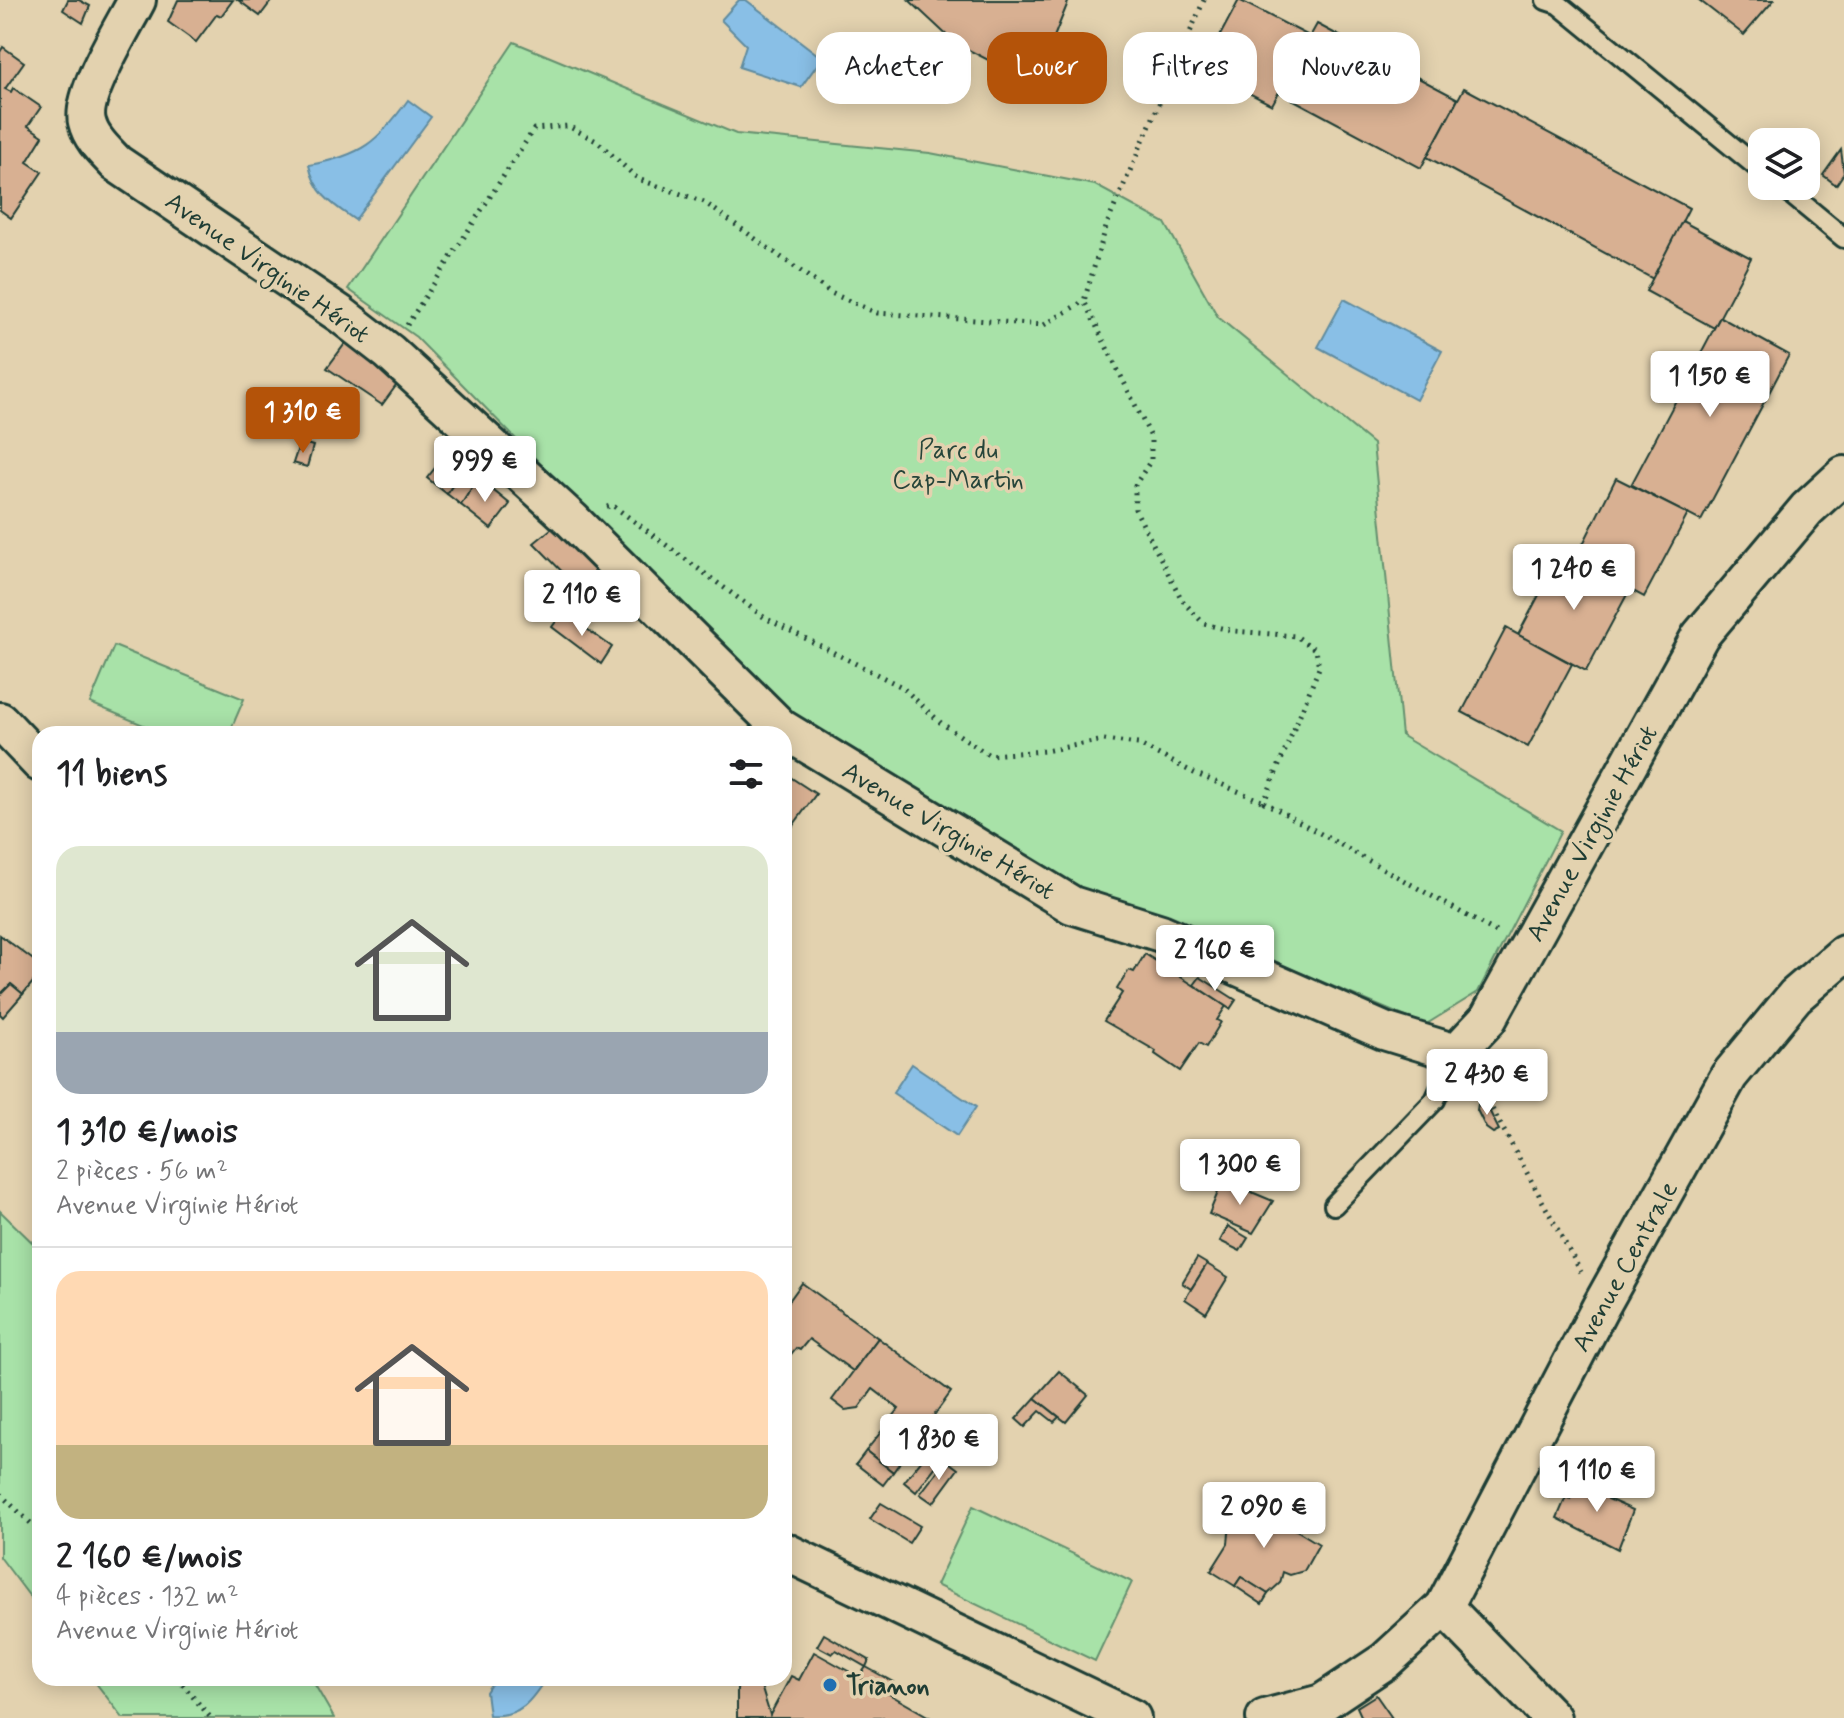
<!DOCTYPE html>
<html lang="fr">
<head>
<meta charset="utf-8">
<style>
  :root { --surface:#fff; --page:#f6f6f6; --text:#202124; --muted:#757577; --line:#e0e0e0; --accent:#b45309 }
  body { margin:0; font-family:Mynerve,sans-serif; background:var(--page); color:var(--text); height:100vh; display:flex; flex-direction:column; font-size:30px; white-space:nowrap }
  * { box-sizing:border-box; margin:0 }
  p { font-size:26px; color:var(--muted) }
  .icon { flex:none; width:44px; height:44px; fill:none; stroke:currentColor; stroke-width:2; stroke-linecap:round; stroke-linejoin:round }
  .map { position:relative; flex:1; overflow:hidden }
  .side { position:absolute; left:32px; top:726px; width:760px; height:960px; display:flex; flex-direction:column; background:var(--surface); border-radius:24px; box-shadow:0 4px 20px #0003 }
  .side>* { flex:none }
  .hud { position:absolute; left:816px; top:32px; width:760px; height:72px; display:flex; gap:16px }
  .tools { position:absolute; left:1748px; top:128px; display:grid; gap:16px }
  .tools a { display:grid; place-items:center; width:72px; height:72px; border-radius:16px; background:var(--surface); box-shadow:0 4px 20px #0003; font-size:40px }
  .price { position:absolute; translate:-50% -68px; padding:0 18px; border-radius:8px; background:#fff; color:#222; font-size:26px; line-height:52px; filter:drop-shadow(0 2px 4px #0008) }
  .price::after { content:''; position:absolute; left:50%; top:48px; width:24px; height:18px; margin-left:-12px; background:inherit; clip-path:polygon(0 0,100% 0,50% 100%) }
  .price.active { background:var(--accent); color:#fff }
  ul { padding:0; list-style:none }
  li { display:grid; align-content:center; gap:16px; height:424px; padding:0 24px }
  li+li { border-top:2px solid var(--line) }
  li span { display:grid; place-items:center; height:248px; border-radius:24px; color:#555 }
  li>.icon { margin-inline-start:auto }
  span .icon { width:144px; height:144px; fill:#fffc; stroke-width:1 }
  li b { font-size:34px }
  h2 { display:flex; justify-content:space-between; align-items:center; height:96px; padding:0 24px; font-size:34px }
  .pill { padding:0 28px; border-radius:24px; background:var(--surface); box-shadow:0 4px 20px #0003; font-size:28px; line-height:72px }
  .pill.active { background:var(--accent); color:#fff }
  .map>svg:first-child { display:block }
</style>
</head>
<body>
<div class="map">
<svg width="1844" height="1718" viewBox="0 0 1844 1718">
  <rect width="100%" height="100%" fill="#e3d2af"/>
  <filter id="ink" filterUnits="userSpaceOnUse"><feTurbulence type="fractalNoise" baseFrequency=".0125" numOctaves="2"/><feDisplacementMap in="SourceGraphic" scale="16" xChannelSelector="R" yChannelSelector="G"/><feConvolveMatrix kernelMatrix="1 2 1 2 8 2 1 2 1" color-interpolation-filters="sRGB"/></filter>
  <g filter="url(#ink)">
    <g fill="#a8e2a8" stroke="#64906e" stroke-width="2">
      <polygon points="514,42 736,134 930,153 1095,185 1165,223 1218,317 1373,444 1402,736 1561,831 1478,992 1425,1025 1151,910 1063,885 780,708 416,337 348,289"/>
      <polygon points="114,646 244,699 229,734 165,734 90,703"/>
      <polygon points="0,1211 40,1250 40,1610 0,1557"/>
      <polygon points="973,1506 1132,1582 1095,1661 936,1585"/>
      <polygon points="92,1678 311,1678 334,1718 123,1718"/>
    </g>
    <g fill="#89bfe6" stroke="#5f8b9f" stroke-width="2">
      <polygon points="739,0 746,0 822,58 801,87 739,67 746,45 721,20"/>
      <path d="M408 100 431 117 355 220C332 204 315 194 309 165 361 156 378 142 408 100Z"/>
      <polygon points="1344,299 1442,351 1416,400 1318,347"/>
      <polygon points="912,1064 976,1107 957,1136 893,1093"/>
      <path d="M495 1678H546C532 1700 520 1718 489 1715L486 1692Z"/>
    </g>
    <g fill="#d8b092" stroke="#1f3d34" stroke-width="2">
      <polygon points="68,0 79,0 90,6 83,23 63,10"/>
      <polygon points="178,0 233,0 221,16 217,14 196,42 168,22"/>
      <polygon points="238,0 272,0 260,16"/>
      <polygon points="909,0 1069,0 1035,84 955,43"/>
      <polygon points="1239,0 1309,36 1272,105 1202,69"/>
      <polygon points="1699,0 1774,0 1744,35"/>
      <polygon points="1317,24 1458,99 1421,168 1279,92"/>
      <polygon points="3,47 24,62 5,89 11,92 13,88 41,107 28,126 43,136 27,162 42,172 11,218 0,210 0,52"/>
      <polygon points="1464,88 1689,208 1653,279 1427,157"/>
      <polygon points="1841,150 1844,173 1836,185 1823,175"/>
      <polygon points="1682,221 1751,258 1714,328 1646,291"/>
      <polygon points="1720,317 1789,355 1701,521 1631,485"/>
      <polygon points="347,341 401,379 382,405 327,368"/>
      <polygon points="300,442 313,446 307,467 293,463"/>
      <polygon points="447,453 464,467 447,494 427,478"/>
      <polygon points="464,467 478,478 461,505 447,494"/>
      <polygon points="478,478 510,504 491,529 461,505"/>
      <polygon points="1616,478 1688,514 1644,597 1575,560"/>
      <polygon points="557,524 603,570 580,590 534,543"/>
      <polygon points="1561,553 1630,589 1586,671 1518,635"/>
      <polygon points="563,612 612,647 601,664 552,627"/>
      <polygon points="1506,628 1572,664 1528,747 1462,712"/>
      <polygon points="784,773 816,794 784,838"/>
      <polygon points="0,935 40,965 40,974 23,994 11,984 0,995"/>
      <polygon points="1145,954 1226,1006 1217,1020 1221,1022 1206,1047 1199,1043 1180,1071 1155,1054 1156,1051 1104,1021 1122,993 1117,989 1129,970 1134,972"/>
      <polygon points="1200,977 1236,1000 1230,1009 1194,985"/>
      <polygon points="11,984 23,994 3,1017 0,1014 0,995"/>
      <polygon points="1484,1100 1499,1130 1493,1133 1486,1128 1477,1110 1478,1104"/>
      <polygon points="1223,1180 1273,1201 1253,1233 1209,1214"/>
      <polygon points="1228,1226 1248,1238 1240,1251 1220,1241"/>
      <polygon points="1197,1258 1207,1264 1191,1289 1182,1283"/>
      <polygon points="1207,1264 1228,1277 1206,1313 1185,1299"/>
      <polygon points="802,1283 878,1338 853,1371 809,1339 800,1350 796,1348 784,1363 784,1308"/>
      <polygon points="878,1338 951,1392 893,1472 866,1451 899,1409 873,1389 859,1408 845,1410 832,1400"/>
      <polygon points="1059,1371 1088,1395 1066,1422 1035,1398"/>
      <polygon points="1035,1398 1059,1417 1054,1422 1040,1411 1025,1427 1016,1419"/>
      <polygon points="930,1449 942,1458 916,1492 904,1482"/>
      <polygon points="866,1451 893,1472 883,1485 856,1464"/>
      <polygon points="946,1460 958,1469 933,1503 920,1494"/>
      <polygon points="1598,1481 1613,1487 1608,1499 1633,1510 1618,1549 1557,1518 1566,1497 1571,1499 1578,1483 1595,1490"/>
      <polygon points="1261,1501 1267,1504 1270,1512 1292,1523 1293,1528 1319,1544 1304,1571 1290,1575 1283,1572 1280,1583 1268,1594 1241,1577 1235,1586 1211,1571 1228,1544 1229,1533 1239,1517 1243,1518 1252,1504"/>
      <polygon points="881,1503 920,1526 909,1543 870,1519"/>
      <polygon points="1241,1577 1268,1594 1262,1604 1235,1586"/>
      <polygon points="824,1634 869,1660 866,1667 836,1650 832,1654 817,1646"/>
      <polygon points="814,1652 859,1677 931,1718 737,1718 737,1688 751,1681 761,1686 770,1715 791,1676 799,1680"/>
      <polygon points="866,1667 893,1682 886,1692 859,1677"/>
      <polygon points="1376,1695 1392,1718 1362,1718 1357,1707"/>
    </g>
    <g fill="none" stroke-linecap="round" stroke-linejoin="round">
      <g stroke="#1f3d34" stroke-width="24">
        <g id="lane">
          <polyline points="1546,0 1558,4 1762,171"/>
          <polyline points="1781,186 1844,238"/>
          <polyline points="1334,1205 1435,1100 1456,1053"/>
        </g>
      </g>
      <g stroke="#1f3d34" stroke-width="42">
        <g id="street">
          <path d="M137 0C124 26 80 95 87 122 91 139 105 151 116 163L340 314 389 352 572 520 781 728 1072 905 1161 933 1384 1031 1456 1053 1488 1019 1700 636 1807 509 1844 475"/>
          <polyline points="0,721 40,763"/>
          <polyline points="784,1551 1132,1718"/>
          <polyline points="1444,1607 1552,1718"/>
          <polyline points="1265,1718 1322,1703 1385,1661 1444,1607 1600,1308 1729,1076 1795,996 1844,954"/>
        </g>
      </g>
      <g stroke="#1f3d34" stroke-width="5" stroke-dasharray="2 6" stroke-linecap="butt">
        <polyline points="1204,0 1107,224 1084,301 1151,437 1151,460 1135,485 1135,509 1182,600 1204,624 1234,631 1296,636 1316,650 1319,668 1264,802 1496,932"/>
        <polyline points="407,325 534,129 568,126 598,142 638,179 704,202 831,293 877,313 1044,325 1084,301"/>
        <polyline points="607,507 612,505 765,618 902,687 941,723 989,755 1045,751 1104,740 1138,744 1194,773 1264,802"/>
        <polyline points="1477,1081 1581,1272"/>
        <polyline points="0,1494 40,1532"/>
        <polyline points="177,1678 211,1718"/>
      </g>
      <use href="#lane" stroke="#e3d2af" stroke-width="18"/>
      <use href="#street" stroke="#e3d2af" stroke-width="36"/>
    </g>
  </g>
  <circle fill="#1f6fb2" stroke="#e3d2af" stroke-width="3" cx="830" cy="1685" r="8"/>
  <g text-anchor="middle" stroke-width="7" stroke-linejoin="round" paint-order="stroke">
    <g font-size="26" fill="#1f3d34" stroke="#e3d2af">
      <text transform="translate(268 267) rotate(35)" y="9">Avenue Virginie Hériot</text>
      <text transform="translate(949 830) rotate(31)" y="9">Avenue Virginie Hériot</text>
      <text transform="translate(1591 833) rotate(-61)" y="9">Avenue Virginie Hériot</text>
      <text transform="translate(1624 1266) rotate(-61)" y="9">Avenue Centrale</text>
    </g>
    <g font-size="26" fill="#26453a" stroke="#e3d2af">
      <text x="958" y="458">Parc du<tspan x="958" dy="30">Cap-Martin</tspan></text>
    </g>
    <g font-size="26" font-weight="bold" fill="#1f3d34" stroke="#e3d2af" text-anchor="start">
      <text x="846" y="1694">Trianon</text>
    </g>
  </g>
</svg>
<div class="tools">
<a><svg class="icon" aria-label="layers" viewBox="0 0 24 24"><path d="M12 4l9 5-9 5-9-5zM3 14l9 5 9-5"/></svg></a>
</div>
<b class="price" style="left:1710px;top:419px">1 150 €</b>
<b class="price active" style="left:303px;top:455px">1 310 €</b>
<b class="price" style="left:485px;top:504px">999 €</b>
<b class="price" style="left:1574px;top:612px">1 240 €</b>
<b class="price" style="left:582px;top:638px">2 110 €</b>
<b class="price" style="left:1215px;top:993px">2 160 €</b>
<b class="price" style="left:1487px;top:1117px">2 430 €</b>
<b class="price" style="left:1240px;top:1207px">1 300 €</b>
<b class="price" style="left:939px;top:1482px">1 830 €</b>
<b class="price" style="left:1597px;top:1514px">1 110 €</b>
<b class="price" style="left:1264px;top:1550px">2 090 €</b>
<div class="hud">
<a class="pill">Acheter</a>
<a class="pill active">Louer</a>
<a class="pill">Filtres</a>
<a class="pill">Nouveau</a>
</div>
<section class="side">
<h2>11 biens<svg class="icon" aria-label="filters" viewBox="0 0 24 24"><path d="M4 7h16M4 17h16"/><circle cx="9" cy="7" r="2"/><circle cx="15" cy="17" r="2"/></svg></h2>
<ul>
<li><span style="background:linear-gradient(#dfe7d0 75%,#9aa5b1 0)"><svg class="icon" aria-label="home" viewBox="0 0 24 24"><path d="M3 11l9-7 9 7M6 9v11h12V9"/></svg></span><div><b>1 310 €/mois</b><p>2 pièces · 56 m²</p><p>Avenue Virginie Hériot</p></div></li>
<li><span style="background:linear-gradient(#ffd9b3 70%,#c2b280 0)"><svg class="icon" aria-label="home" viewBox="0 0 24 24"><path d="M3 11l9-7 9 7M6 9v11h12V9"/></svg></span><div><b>2 160 €/mois</b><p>4 pièces · 132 m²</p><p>Avenue Virginie Hériot</p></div></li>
</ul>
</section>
</div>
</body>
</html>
